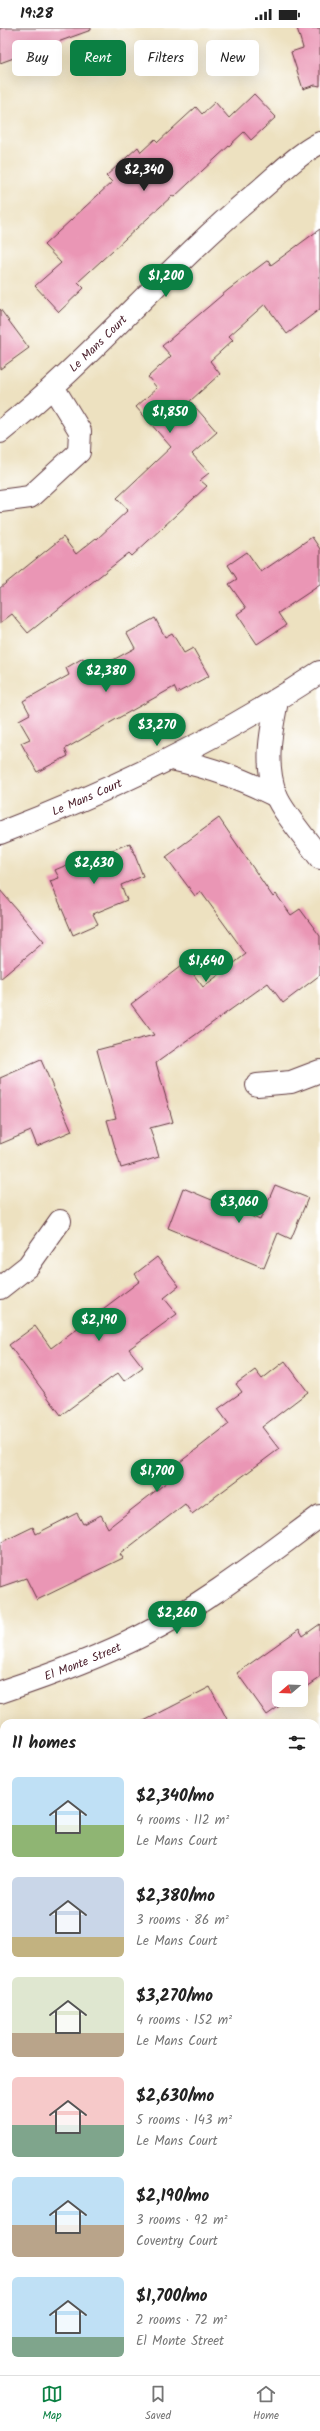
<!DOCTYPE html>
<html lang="en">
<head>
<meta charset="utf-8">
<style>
  :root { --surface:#fff; --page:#f2f2f2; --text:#222; --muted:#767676; --line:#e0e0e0; --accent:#0b8043 }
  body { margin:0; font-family:Kalam,sans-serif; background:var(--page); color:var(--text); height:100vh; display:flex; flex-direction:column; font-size:15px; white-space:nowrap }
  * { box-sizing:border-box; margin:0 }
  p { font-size:13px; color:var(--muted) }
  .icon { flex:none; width:22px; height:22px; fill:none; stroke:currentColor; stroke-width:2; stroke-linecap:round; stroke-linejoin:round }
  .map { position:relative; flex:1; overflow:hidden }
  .sheet { position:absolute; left:0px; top:1691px; width:320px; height:656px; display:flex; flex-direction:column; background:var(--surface); border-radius:12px 12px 0 0; box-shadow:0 4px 16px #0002 }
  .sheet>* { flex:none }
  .top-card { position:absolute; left:12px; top:12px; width:296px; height:36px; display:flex; gap:8px }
  .needle { width:26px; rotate:251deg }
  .buttons { position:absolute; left:272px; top:1643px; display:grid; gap:8px }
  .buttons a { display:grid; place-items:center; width:36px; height:36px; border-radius:6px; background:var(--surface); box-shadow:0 4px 16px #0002; font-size:20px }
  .price { position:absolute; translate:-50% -34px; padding:0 9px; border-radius:14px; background:var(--accent); color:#fff; font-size:13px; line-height:26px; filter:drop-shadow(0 1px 2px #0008) }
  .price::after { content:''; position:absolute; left:50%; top:24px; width:12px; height:9px; margin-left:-6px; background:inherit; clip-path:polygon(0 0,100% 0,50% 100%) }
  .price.on { background:#222; color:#fff }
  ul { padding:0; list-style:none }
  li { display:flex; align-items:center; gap:12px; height:100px; padding:0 12px }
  li span { display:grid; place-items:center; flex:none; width:112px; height:80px; border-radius:6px; color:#555 }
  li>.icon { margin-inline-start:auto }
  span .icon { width:48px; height:48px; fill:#fffc; stroke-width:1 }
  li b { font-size:17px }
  h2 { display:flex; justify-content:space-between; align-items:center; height:48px; padding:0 12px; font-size:17px }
  .tag { padding:0 14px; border-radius:6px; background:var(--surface); box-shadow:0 4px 16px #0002; font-size:14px; line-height:36px }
  .tag.on { background:var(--accent); color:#fff }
  .status { display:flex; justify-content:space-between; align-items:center; height:28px; padding:0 20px; background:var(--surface); direction:ltr }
  .status svg { height:11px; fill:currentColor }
  .menu { display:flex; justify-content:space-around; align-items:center; height:56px; border-top:1px solid var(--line); background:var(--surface); font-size:11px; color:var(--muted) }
  .menu a { display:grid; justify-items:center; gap:2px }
  .menu .on { color:var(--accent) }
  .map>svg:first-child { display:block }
</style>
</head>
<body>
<div class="status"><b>19:28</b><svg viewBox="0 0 49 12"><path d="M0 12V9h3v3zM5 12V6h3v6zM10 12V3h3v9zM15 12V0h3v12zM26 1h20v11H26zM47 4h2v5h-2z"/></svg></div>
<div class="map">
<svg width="320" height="2347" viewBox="0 0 320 2347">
  <rect width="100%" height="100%" fill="#fff"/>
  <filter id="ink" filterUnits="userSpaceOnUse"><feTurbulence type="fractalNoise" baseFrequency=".025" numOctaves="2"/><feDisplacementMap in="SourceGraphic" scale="8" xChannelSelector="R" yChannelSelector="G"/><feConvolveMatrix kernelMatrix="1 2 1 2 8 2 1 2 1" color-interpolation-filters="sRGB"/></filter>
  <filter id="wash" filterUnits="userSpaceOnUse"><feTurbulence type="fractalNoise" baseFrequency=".012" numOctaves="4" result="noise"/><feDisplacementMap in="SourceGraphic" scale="16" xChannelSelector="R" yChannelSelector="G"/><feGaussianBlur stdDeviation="0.9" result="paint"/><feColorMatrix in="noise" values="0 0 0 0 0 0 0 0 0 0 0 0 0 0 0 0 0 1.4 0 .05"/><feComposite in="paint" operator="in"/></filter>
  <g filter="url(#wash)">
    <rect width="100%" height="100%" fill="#ede1c0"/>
    <g id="blocks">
      <g fill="#ea96b5">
        <polygon points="0,0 91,0 91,2 0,35"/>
        <polygon points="297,0 320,0 320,58 315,57 303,61 291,24 303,20"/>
        <polygon points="254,66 276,89 251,112 244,104 174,169 172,168 78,254 84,260 59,284 35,258 61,235 44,217 112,154 106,148 138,119 141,124 155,111 158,114 196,79 202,86 215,74 229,90"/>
        <polygon points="320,201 320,281 287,306 265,276 229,308 233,312 210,333 220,346 190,373 217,404 192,426 209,445 200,452 207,458 132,528 129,525 28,605 12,586 0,595 0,560 63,509 76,526 96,510 97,511 128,482 117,470 171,419 136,379 157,360 148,349 171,328 162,318 228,262 268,232 271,237"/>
        <polygon points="0,281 29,320 0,341"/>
        <polygon points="312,509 320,521 320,557 278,585 286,597 257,616 237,586 246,580 229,556 237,551 228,537 247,524 261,544"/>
        <polygon points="155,590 165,609 172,605 184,625 193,620 209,648 177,665 174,659 113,693 65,721 68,728 37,744 21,715 30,711 19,692 30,686 23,673 69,647 66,640 83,630 91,644 135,620 127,605"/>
        <polygon points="219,790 273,869 276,866 291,887 300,881 320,908 320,947 283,975 268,955 156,1035 173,1094 150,1100 159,1129 121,1140 107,1092 116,1090 97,1022 154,1007 131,976 185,935 203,959 246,926 201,864 195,868 166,829"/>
        <polygon points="130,815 143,848 121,857 127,872 93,886 98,896 73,907 50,853 59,850 55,842 90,827 92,830"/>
        <polygon points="0,862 44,914 0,951"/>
        <polygon points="41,1032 72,1103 37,1118 31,1103 0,1116 0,1050"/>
        <polygon points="275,1157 308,1170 291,1211 278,1205 264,1240 168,1200 183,1160 260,1192"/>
        <polygon points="157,1229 179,1258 164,1270 177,1286 129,1321 143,1339 124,1353 118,1345 61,1387 9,1317 35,1298 51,1320 140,1253 135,1246"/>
        <polygon points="285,1333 308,1364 262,1399 279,1421 192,1486 185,1476 120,1526 123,1530 37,1572 26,1550 0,1559 0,1515 33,1499 36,1506 77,1485 83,1496 101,1487 108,1500 167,1454 162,1448 229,1396 218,1381 242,1364 236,1356 255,1342 262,1351"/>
        <polygon points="320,1596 320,1650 301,1663 301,1650 279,1650 279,1672 288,1672 267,1687 237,1645 299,1601 303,1608"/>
        <polygon points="210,1659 229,1695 140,1695"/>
      </g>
    </g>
  </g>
  <g filter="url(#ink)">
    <use href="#blocks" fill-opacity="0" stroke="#623c41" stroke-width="1"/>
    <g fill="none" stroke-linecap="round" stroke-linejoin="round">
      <g stroke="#623c41" stroke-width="24">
        <g id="minor">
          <path id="s1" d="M0 404C91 332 165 241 254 167 275 150 296 127 320 115"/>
          <polyline points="0,473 30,469 79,424 80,403 53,359"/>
          <path d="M277 673C271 704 264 736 276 767 281 782 309 815 320 830"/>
          <path d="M172 731C211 740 240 750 276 768"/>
          <path id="s2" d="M0 805C112 762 220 711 320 644"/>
          <polyline points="257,1057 291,1054 320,1043"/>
          <polyline points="0,1260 28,1238 60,1193"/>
          <path id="s3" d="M0 1664C48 1648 96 1631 141 1608 205 1576 263 1530 320 1488"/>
          <polyline points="316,1960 320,1958"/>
          <polyline points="0,2081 4,2080"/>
        </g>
      </g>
      <use href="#minor" stroke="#fff" stroke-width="22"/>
    </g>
  </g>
  <g text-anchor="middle" stroke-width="3.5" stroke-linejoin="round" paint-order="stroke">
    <g font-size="12" fill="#4a1f2b" stroke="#fff">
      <text dy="4" stroke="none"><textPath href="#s1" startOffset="132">Le Mans Court</textPath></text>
      <text dy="4" stroke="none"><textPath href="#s2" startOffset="94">Le Mans Court</textPath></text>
      <text dy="4" stroke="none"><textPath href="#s3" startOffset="88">El Monte Street</textPath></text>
    </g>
  </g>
</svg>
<div class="buttons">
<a><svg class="needle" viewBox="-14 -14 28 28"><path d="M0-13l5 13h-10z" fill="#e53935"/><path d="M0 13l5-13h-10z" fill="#767676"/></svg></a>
</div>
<b class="price on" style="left:144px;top:164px">$2,340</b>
<b class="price" style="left:166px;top:270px">$1,200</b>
<b class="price" style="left:170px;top:406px">$1,850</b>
<b class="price" style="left:106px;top:665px">$2,380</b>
<b class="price" style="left:157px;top:719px">$3,270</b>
<b class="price" style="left:94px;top:857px">$2,630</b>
<b class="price" style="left:206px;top:955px">$1,640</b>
<b class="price" style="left:239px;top:1196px">$3,060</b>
<b class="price" style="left:99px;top:1314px">$2,190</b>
<b class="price" style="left:157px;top:1465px">$1,700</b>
<b class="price" style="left:177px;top:1607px">$2,260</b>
<div class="top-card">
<a class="tag">Buy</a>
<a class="tag on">Rent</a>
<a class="tag">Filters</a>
<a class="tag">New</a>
</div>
<section class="sheet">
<h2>11 homes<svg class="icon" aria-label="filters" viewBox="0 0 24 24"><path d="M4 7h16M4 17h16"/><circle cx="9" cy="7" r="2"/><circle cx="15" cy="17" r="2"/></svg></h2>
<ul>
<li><span style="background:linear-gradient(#bfe0f5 60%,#8fb573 0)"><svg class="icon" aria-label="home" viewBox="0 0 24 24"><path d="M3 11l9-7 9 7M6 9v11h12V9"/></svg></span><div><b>$2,340/mo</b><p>4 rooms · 112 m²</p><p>Le Mans Court</p></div></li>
<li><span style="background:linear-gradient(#c9d6e8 75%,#c2b280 0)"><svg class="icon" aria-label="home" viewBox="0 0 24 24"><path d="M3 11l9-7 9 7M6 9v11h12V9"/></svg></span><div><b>$2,380/mo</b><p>3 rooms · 86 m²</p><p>Le Mans Court</p></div></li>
<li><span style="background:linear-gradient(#dfe7d0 70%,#b9a48a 0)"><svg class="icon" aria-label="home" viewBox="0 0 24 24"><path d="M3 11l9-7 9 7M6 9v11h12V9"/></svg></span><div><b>$3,270/mo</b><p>4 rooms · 152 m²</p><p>Le Mans Court</p></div></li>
<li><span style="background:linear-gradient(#f6c9c9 60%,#7fa58c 0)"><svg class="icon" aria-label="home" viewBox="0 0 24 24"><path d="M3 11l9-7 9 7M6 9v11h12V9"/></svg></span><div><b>$2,630/mo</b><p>5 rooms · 143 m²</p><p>Le Mans Court</p></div></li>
<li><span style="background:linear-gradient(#bfe0f5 60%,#b9a48a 0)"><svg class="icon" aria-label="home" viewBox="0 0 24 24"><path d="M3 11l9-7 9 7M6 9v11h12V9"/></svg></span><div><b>$2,190/mo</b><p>3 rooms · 92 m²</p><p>Coventry Court</p></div></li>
<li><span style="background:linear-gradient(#bfe0f5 75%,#7fa58c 0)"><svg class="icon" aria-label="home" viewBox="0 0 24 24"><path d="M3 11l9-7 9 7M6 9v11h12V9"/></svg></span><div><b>$1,700/mo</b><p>2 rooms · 72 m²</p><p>El Monte Street</p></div></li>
</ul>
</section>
</div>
<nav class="menu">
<a class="on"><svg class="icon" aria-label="map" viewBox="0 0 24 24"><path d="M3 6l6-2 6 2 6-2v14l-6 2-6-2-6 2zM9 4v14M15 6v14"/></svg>Map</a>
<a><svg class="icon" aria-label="saved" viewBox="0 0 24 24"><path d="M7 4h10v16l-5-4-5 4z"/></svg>Saved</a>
<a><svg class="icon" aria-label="home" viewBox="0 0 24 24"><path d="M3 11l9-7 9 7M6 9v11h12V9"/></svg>Home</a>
</nav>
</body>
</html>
